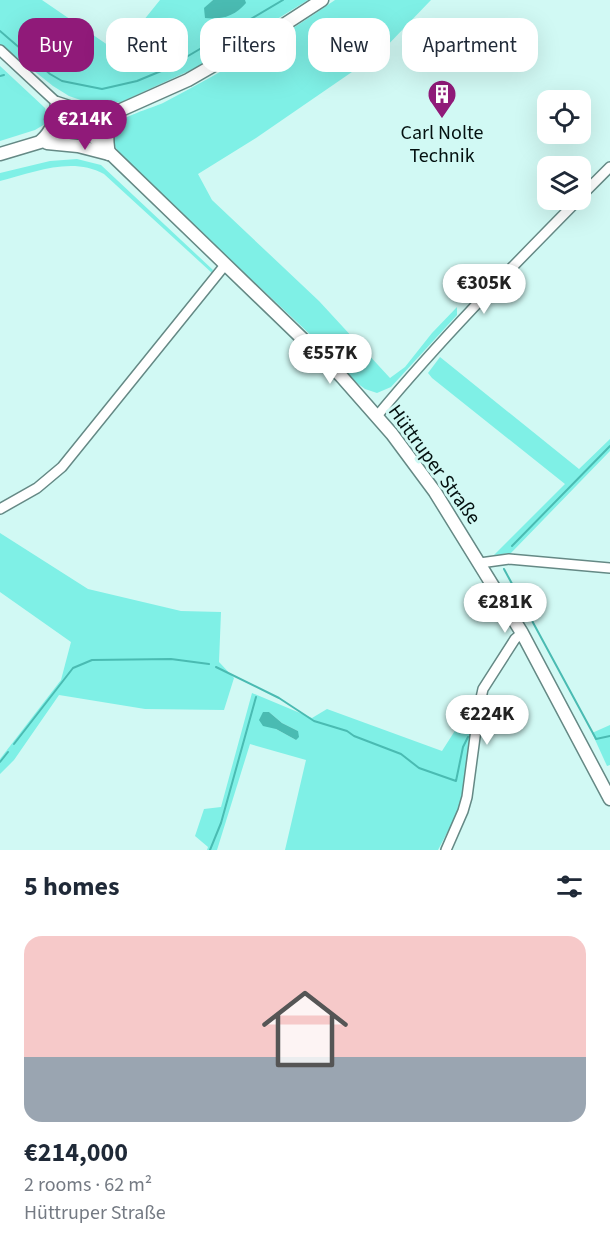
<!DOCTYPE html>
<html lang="en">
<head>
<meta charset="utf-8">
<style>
  :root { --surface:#fff; --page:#f6f6f7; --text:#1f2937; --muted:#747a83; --line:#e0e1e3; --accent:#901a79 }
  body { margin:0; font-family:"Source Sans 3",sans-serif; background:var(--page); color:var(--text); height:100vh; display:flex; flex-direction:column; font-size:22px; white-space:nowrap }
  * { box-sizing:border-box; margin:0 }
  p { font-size:20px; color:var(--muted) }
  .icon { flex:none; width:33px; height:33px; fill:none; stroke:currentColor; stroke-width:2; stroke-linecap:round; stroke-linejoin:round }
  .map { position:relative; height:850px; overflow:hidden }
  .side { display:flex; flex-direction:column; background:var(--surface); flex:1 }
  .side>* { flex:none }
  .hud { position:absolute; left:18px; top:18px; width:574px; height:54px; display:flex; gap:12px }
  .buttons { position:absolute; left:537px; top:90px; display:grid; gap:12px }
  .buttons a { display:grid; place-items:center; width:54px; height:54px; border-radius:12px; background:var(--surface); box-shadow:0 6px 24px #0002; font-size:30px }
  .price { position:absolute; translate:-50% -51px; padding:0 14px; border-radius:21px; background:#fff; color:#222; font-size:20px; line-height:39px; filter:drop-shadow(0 2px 3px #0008) }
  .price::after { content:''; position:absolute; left:50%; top:36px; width:18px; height:14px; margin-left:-9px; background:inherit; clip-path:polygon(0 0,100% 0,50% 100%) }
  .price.selected { background:var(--accent); color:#fff }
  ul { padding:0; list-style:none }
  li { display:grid; align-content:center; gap:12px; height:318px; padding:0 24px }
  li+li { border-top:2px solid var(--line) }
  li span { display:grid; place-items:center; height:186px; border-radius:18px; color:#555 }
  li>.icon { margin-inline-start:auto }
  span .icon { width:108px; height:108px; fill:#fffc; stroke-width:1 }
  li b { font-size:26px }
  h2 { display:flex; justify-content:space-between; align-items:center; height:72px; padding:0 24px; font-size:26px }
  .pill { padding:0 21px; border-radius:18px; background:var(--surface); box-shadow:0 6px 24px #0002; font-size:21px; line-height:54px }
  .pill.selected { background:var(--accent); color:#fff }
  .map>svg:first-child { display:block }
</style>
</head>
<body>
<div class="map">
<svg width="610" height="850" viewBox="0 0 610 850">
  <rect width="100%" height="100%" fill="#d1f9f4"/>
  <g fill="#7ff0e6" fill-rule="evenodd">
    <polygon points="0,0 42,0 118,52 160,0 213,0 204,9 245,3 245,0 308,0 204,64 121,102 92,104 69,96 53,86 0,44"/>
    <path d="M335 0H431L381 52 256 138 198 174 212 200 319 301 390 378 405 367 432 333 457 307V315L391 387 377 393 365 389 357 383 315 339 141 176C130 164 105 145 114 127 119 117 152 108 163 103 222 72 281 38 335 0Z"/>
    <polygon points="0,66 45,108 47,115 45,124 35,130 0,141"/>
    <path d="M77 159 101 165 213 270 212 273 104 174C71 156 33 173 0 181V173L50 161Z"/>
    <polygon points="440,357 579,469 610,439 610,451 511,553 494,555 565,484 432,378 428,373"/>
    <polygon points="0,533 88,589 181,611 221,612 219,662 234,678 224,710 145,709 59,695 14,760 0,774 0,759 61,680 71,642 0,592"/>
    <path d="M252 693 312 718 327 709 442 751 472 704 468 760 459 810 438 850H285L306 760 250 744 217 850H207L208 847 195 836 204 809 221 807ZM269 712 282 723 298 731 296 740 276 729Z"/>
    <polygon points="610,725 610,765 607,766 592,733"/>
  </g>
  <g fill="#4abbb2">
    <path d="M213 0H245L246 3C235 16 222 20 205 18L204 8Z"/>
    <polygon points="263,712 269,712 282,723 298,731 299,737 296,740 276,729 263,726 259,720"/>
  </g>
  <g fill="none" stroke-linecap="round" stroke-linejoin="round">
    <g stroke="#4abbb2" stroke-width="2">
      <polyline points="0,31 50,74 62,81 102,89 137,81 166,69 283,0"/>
      <polyline points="0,76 4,75"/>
      <polyline points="512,546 610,446"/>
      <polyline points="504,569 595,737 596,739 610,736"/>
      <polyline points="216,667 279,698 314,721 347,731 354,736 401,754 419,768 456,781 463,747 468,737"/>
      <polyline points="14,744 73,668 92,660 171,659 209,664"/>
      <polyline points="0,762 8,752"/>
      <polyline points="210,850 221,823 256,697"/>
    </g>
    <g stroke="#658985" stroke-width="12">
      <g id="minor">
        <polyline points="0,50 83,127"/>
        <polyline points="580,197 610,167"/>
        <path d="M377 416C440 340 509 270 578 200"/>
        <polyline points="0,509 37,488 62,467 225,265"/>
        <polyline points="480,563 509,559 610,568"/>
        <polyline points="446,850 463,811 467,797 479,707 483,689 515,639 522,633"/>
      </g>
    </g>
    <g stroke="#658985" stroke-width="15">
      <g id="major">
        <polyline points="83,127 341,376 392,434 435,492 522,633 610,799"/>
        <path d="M41 141C53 130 55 120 57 103L87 113 109 112"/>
        <polyline points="47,143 78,146 109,154"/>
        <polyline points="0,154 67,134 188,80 282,26 322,0"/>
        <path d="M109 154C106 137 106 127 116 113"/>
      </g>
    </g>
    <use href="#minor" stroke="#fff" stroke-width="9"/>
    <use href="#major" stroke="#fff" stroke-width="12"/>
  </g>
  <defs>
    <g id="building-pin" transform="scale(1.5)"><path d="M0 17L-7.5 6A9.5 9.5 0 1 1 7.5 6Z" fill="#901a79" stroke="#d1f9f4"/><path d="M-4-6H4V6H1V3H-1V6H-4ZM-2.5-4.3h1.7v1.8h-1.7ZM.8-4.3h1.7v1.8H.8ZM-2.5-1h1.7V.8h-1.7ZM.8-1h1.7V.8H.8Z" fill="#fff"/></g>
  </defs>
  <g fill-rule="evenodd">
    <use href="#building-pin" x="442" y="94"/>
  </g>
  <g text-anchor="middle" stroke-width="6" stroke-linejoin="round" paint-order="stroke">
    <g font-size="20" fill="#041110" stroke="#d1f9f4">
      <text x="442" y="139">Carl Nolte<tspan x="442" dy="23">Technik</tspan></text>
    </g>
    <g font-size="20" fill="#041110" stroke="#d1f9f4">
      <text transform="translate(435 464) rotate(54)" y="7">Hüttruper Straße</text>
    </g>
  </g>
</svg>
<div class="buttons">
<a><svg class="icon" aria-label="locate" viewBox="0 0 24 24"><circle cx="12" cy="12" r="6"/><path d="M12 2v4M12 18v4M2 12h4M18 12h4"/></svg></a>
<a><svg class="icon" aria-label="layers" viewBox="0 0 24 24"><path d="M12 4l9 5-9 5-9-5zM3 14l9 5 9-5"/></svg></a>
</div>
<b class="price selected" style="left:85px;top:151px">€214K</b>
<b class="price" style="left:484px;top:315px">€305K</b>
<b class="price" style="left:330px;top:385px">€557K</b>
<b class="price" style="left:505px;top:634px">€281K</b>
<b class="price" style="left:487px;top:746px">€224K</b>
<div class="hud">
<a class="pill selected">Buy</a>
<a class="pill">Rent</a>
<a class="pill">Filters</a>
<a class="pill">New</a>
<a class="pill">Apartment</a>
</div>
</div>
<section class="side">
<h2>5 homes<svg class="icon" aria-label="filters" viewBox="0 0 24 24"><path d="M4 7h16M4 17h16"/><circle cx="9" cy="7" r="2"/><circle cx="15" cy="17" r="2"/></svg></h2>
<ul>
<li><span style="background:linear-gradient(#f6c9c9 65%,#9aa5b1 0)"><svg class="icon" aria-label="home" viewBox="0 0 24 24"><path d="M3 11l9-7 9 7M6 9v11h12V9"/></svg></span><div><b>€214,000</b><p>2 rooms · 62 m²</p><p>Hüttruper Straße</p></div></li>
</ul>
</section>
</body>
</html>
